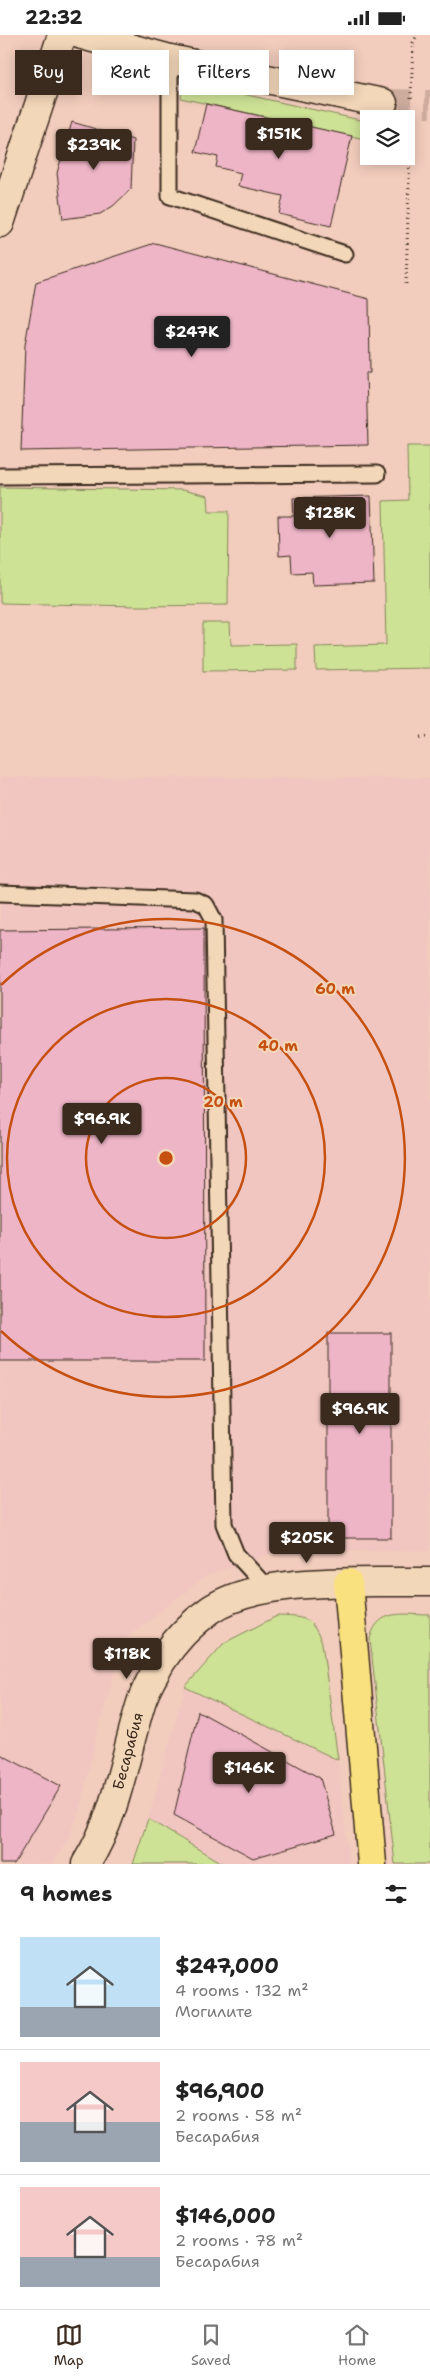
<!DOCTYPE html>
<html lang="en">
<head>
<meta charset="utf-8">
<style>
  :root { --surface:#fff; --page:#f6f6f6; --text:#222; --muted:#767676; --line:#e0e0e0; --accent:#3b2a1e }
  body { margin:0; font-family:"Shantell Sans",sans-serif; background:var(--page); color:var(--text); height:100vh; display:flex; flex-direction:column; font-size:19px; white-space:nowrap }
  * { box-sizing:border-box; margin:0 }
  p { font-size:16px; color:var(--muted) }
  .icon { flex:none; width:28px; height:28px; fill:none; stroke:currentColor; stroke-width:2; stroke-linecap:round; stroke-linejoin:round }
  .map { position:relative; height:1829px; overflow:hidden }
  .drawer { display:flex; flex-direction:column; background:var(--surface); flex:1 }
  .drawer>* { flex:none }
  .banner { position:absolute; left:15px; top:15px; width:400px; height:45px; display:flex; gap:10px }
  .fabs { position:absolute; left:360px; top:75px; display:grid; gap:10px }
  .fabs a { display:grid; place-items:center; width:55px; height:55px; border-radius:0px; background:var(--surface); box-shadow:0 2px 12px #0003; font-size:25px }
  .price { position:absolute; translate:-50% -42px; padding:0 11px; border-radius:5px; background:var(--accent); color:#fff; font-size:16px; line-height:32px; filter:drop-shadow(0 1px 2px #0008) }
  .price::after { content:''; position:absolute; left:50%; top:30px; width:15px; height:11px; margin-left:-8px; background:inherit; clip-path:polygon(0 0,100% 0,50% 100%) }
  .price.current { background:#222; color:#fff }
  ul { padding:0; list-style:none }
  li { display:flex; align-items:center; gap:15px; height:125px; padding:0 20px }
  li+li { border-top:1px solid var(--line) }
  li span { display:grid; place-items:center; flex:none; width:140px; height:100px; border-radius:0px; color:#555 }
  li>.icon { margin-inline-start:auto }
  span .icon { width:60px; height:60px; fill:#fffc; stroke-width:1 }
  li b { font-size:21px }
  h2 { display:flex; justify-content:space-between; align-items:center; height:60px; padding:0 20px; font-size:21px }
  .chip { padding:0 18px; border-radius:0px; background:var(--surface); box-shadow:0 2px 12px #0003; font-size:18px; line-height:45px }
  .chip.current { background:var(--accent); color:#fff }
  .status { display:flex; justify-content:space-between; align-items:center; height:35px; padding:0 25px; background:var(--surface); direction:ltr }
  .status svg { height:14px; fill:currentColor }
  .tabs { display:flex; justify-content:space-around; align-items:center; height:70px; border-top:1px solid var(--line); background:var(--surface); font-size:14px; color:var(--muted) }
  .tabs a { display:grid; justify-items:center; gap:2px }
  .tabs .current { color:var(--accent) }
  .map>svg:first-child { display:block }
</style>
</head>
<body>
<div class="status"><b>22:32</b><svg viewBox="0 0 49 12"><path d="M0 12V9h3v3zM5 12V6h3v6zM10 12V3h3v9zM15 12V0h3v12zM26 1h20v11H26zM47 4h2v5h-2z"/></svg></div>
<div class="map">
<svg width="430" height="1829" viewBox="0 0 430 1829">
  <rect width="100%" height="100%" fill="#f2cdbd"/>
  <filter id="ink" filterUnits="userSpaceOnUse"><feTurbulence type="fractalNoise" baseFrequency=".02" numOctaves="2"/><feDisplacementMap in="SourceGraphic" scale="10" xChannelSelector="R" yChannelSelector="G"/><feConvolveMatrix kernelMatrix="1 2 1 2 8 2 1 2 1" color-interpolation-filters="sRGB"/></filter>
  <g filter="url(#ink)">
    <g fill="#f1c6c0">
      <polygon points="0,742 430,743 430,1516 281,1515 206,1541 125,1604 100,1687 79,1777 70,1801 53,1829 0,1829"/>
      <polygon points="277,1581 300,1582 315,1590 322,1608 338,1725 349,1829 133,1829 148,1784 185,1652 224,1608"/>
    </g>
    <g fill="#cee296" stroke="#84865a">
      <polygon points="184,46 369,87 369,105 181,63"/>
      <polygon points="407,411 430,411 430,633 316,635 315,612 386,610 383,466 408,465"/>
      <polygon points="0,452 182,455 208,461 209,476 229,476 228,570 138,571 0,568"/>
      <polygon points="203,588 230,588 231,610 297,609 297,635 203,636"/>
      <path d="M430 1580V1829H395L370 1604C378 1572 404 1580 430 1580Z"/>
      <path d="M277 1581C304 1582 311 1581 322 1608L338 1725 185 1652 224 1608Z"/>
      <polygon points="148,1784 223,1829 133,1829"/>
    </g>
    <g fill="#eeb5c7" stroke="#3b2a1e">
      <polygon points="206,69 352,101 331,191 279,179 283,161 238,151 241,138 216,132 218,122 195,117"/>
      <polygon points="72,87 133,105 131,154 113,171 100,179 63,184 57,138"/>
      <polygon points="155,208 369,264 370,338 366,338 368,410 21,416 25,310 36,247"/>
      <polygon points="371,461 374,548 313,550 312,537 292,538 291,520 279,521 278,481 294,481 293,463"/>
      <polygon points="204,893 205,1326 0,1326 0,895"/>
      <rect x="328" y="1298" width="63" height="205"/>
      <polygon points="198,1676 320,1743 336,1799 253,1823 174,1780"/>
      <polygon points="0,1719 61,1751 14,1829 0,1829"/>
    </g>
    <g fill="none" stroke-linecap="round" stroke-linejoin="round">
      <polyline stroke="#cdac9d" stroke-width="28" stroke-dasharray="28 14" stroke-linecap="butt" points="383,68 430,69"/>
      <g stroke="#3b2a1e" stroke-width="19">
        <g id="service">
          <polyline points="170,24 170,161 345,219"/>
          <polyline points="0,441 377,439"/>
          <polyline points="0,858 195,865 206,870 214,885 224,1489 236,1519 268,1554"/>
        </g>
      </g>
      <g stroke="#3b2a1e" stroke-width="31">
        <g id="minor">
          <polyline points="82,0 170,24 383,68"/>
          <polyline points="0,188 62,0"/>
          <path d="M86 1829C117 1780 124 1723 141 1668 145 1654 154 1640 161 1627 173 1608 191 1589 210 1575 260 1540 370 1548 430 1547"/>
        </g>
      </g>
      <g stroke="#3b2a1e" stroke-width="31">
        <polyline id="primary" points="348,1548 372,1829"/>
      </g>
      <g stroke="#3b2a1e" stroke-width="3" stroke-dasharray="1 4" stroke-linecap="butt">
        <polyline points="411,63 413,8 417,0"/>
        <polyline points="406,249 411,75"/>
        <polyline points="420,702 430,702"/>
      </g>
      <use href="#service" stroke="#f3d7b9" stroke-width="15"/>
      <use href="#minor" stroke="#f3d7b9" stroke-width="28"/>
      <use href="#primary" stroke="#fae180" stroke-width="28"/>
    </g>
  </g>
  <g fill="none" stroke="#c55010" stroke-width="2.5">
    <circle cx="166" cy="1123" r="80"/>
    <circle cx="166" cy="1123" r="159"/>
    <path d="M1 950A239 239 0 1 1 1 1296"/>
  </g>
  <g text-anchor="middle" stroke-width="4" stroke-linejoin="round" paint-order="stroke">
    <g font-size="15" fill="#3b2a1e" stroke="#f3d7b9">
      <text transform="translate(128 1716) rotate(-75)" y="5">Бесарабия</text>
    </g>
  </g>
  <circle cx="166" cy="1123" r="8" fill="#c55010" stroke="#f3d7b9" stroke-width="2.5"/>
  <g font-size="15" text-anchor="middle" font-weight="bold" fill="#c55010" stroke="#f3d7b9" stroke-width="4" stroke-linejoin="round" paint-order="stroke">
    <text x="335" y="959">60 m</text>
    <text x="278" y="1016">40 m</text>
    <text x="223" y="1072">20 m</text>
  </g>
</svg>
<div class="fabs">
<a><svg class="icon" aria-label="layers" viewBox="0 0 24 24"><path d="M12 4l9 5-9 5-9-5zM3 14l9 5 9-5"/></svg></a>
</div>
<b class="price" style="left:279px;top:125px">$151K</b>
<b class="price" style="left:94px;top:136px">$239K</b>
<b class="price current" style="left:192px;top:323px">$247K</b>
<b class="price" style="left:330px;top:504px">$128K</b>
<b class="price" style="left:102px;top:1110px">$96.9K</b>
<b class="price" style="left:360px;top:1400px">$96.9K</b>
<b class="price" style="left:307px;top:1529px">$205K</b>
<b class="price" style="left:127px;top:1645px">$118K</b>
<b class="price" style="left:249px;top:1759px">$146K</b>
<div class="banner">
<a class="chip current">Buy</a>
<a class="chip">Rent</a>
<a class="chip">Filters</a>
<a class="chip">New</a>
</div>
</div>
<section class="drawer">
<h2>9 homes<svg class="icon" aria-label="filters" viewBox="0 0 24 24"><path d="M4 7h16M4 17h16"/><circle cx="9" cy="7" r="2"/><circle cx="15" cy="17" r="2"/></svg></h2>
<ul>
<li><span style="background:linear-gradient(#bfe0f5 70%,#9aa5b1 0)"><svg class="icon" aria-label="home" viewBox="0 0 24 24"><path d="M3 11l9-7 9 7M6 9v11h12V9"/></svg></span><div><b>$247,000</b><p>4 rooms · 132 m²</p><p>Могилите</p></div></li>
<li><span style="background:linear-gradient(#f6c9c9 60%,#9aa5b1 0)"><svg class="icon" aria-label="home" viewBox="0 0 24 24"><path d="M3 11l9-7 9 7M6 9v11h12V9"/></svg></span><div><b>$96,900</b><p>2 rooms · 58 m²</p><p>Бесарабия</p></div></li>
<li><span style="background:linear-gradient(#f6c9c9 70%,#9aa5b1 0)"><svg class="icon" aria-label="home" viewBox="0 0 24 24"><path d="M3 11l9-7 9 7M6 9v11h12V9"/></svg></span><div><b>$146,000</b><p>2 rooms · 78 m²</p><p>Бесарабия</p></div></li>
</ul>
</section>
<nav class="tabs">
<a class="current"><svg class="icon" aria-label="map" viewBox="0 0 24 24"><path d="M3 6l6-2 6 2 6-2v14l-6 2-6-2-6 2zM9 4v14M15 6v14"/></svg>Map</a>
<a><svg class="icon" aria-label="saved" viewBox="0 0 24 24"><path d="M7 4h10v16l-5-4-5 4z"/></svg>Saved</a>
<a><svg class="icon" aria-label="home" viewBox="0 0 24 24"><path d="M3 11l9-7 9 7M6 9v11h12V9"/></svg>Home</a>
</nav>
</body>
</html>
